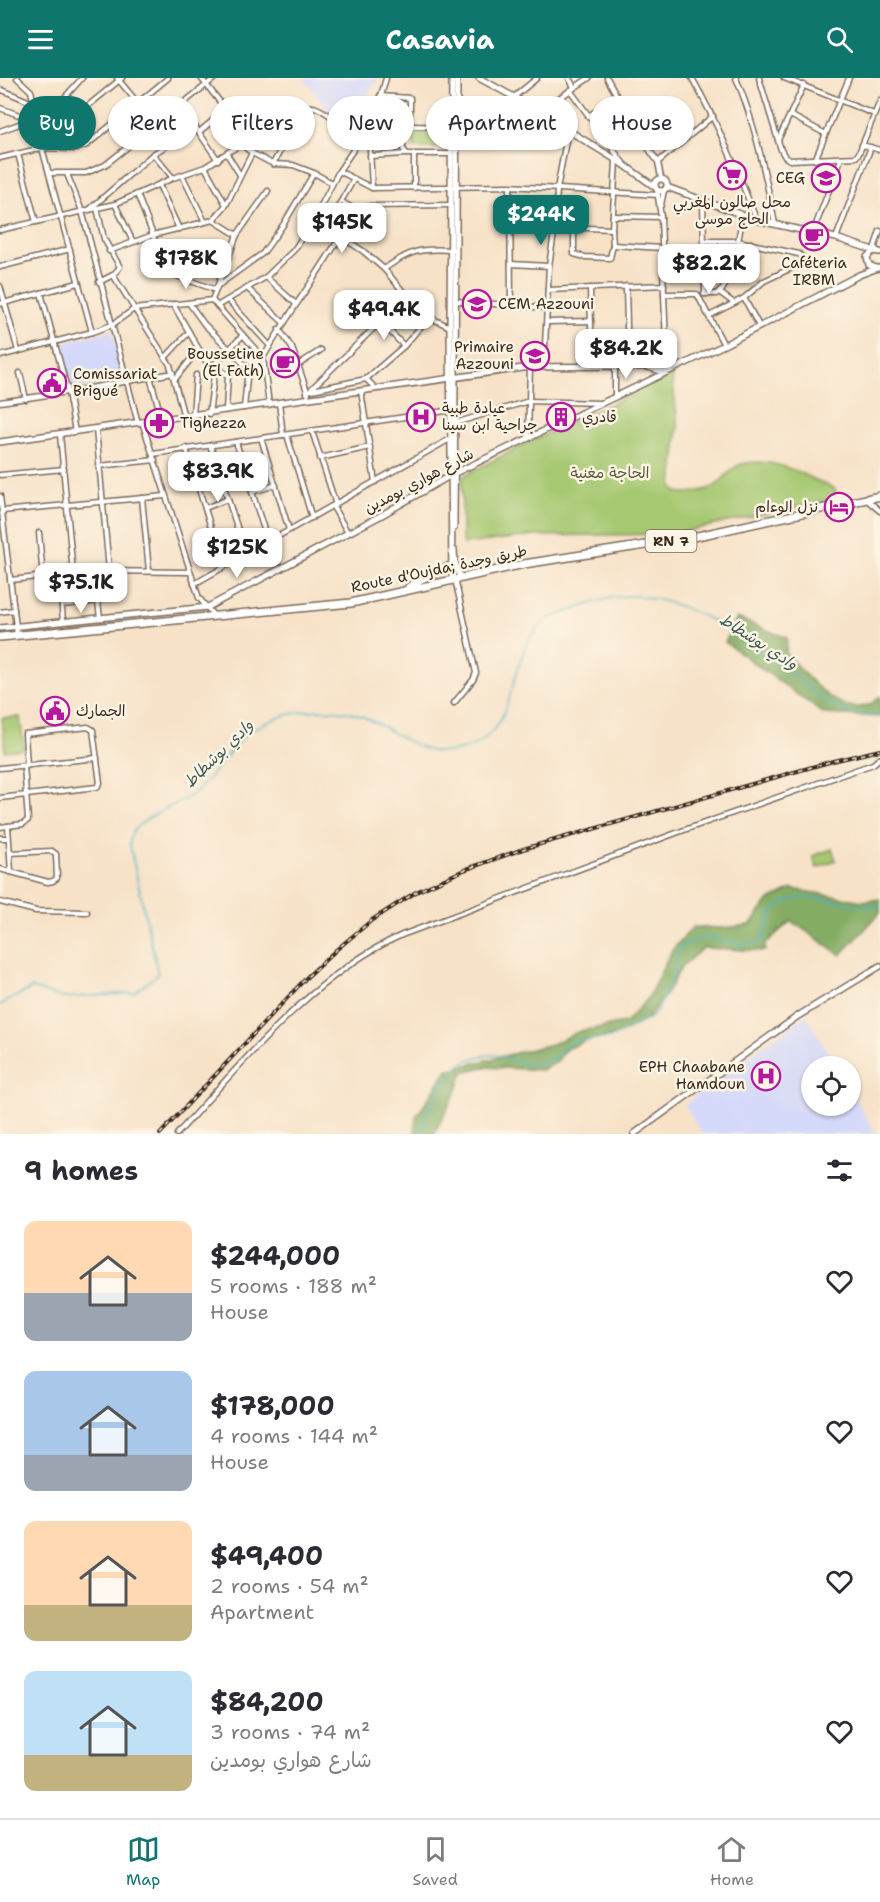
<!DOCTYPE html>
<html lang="en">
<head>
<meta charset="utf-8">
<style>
  :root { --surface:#fff; --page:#f7f7f7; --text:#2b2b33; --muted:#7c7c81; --line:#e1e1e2; --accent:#0f766e }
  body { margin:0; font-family:"Shantell Sans","Playpen Sans Arabic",sans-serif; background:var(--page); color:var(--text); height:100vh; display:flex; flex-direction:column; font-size:22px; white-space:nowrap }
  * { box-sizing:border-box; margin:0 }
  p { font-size:20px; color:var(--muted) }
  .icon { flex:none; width:33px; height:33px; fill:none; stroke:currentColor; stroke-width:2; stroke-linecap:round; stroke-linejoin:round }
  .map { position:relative; height:1056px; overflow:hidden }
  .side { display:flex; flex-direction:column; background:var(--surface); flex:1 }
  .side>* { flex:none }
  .banner { position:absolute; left:18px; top:18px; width:844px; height:54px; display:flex; gap:12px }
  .controls { position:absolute; left:801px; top:978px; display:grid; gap:12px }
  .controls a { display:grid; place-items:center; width:60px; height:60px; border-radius:50%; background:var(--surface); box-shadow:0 2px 4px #0004; font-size:30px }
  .price { position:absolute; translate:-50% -51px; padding:0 14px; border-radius:12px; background:#fff; color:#222; font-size:20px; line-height:39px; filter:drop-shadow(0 2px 3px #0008) }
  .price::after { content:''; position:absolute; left:50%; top:36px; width:18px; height:14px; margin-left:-9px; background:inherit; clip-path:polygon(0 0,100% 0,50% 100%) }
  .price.current { background:var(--accent); color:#fff }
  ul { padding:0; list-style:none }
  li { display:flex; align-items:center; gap:18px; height:150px; padding:0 24px }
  li span { display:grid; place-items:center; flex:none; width:168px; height:120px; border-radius:12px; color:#555 }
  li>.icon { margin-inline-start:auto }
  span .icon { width:72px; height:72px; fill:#fffc; stroke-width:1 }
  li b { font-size:26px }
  h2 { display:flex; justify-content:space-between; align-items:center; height:72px; padding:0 24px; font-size:26px }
  .pill { padding:0 21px; border-radius:27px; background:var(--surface); box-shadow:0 2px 4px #0004; font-size:21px; line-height:54px }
  .pill.current { background:var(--accent); color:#fff }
  header { display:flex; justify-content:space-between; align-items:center; height:78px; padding:0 24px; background:var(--accent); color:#fff; font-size:27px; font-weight:700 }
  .menu { display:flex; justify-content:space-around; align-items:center; height:84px; border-top:2px solid var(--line); background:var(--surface); font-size:16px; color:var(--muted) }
  .menu a { display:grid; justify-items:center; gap:3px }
  .menu .current { color:var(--accent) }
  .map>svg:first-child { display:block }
</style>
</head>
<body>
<header><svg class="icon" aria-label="menu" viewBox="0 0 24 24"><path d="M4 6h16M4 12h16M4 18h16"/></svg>Casavia<svg class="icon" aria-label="search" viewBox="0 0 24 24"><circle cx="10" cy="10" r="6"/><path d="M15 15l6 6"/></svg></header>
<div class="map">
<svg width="880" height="1056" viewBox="0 0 880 1056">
  <rect width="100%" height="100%" fill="#fcf5e5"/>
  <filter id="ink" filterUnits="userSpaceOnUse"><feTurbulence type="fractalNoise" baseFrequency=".0167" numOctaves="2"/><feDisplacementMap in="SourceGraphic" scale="12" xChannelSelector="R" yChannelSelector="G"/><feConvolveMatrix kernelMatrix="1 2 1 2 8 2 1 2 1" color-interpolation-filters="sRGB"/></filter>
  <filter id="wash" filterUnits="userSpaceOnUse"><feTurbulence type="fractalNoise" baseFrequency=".008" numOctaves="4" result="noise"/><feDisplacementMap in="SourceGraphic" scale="24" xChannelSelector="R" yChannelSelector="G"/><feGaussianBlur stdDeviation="1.35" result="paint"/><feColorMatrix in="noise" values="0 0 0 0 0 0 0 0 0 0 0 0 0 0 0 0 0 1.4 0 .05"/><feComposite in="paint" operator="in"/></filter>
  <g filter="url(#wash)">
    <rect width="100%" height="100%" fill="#f7e2c8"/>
    <g fill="#d4d8f9">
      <polygon points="303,0 378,0 369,15 331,35"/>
      <polygon points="112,252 127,302 72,311 60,265"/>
      <polygon points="806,937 836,988 812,988 812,1028 850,1028 851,1013 876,1056 702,1056 685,1027 709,1007"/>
    </g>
    <g fill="#a6c871" stroke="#707948" stroke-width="1.5">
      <polygon points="414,53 445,54 445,70 414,70"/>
      <path d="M672 297 678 348 672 408 676 414C685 417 704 413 713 409 723 404 730 389 742 386 776 378 805 398 835 411L837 420 673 456 531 458 464 466 462 463V401L465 397 529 364Z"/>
      <polygon points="20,639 24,671 5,673 2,640"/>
      <polygon points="832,771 836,782 817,790 813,778"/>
    </g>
    <g fill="#84ac63" stroke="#606b40" stroke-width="1.5">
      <path d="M737 540 787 560 786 576C805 596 837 639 869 627 873 626 877 620 880 618V639L824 636 725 564Z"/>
      <polygon points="792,811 863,823 880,821 880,835 841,877 791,843 765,866 765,873 703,870 682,888 665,918 646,942 618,957 584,963 566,971 557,984 542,992 484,989 463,994 457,1012 434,1056 415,1056 416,1039 447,992 552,966 580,953 625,945 648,920 672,872 693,849 723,850 750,847 769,822"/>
    </g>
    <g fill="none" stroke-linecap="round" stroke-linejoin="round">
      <g stroke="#43b0c0" stroke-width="1.5">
        <path d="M0 927 32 910 63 920 134 915 158 896 130 768C130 764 130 759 132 755 141 740 178 726 193 716 218 697 231 662 259 648 284 635 310 630 338 633 348 634 359 636 368 641 406 658 427 687 472 668 525 645 503 571 549 540 576 532 605 517 633 518 668 520 706 537 735 556 743 561 749 568 757 573 762 576 768 578 773 582 804 604 839 645 880 637"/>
        <path d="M422 1056C423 1042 428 1033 434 1021 448 996 462 977 494 977 513 978 520 991 544 985 557 982 562 971 572 963L611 960 650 940 657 933 666 914 675 893 677 875 683 867 706 859 740 866 758 865C770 859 765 839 776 830 803 806 848 832 880 828"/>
      </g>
    </g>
  </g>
  <g filter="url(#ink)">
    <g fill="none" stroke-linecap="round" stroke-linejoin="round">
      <g stroke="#7d6a5a" stroke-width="7">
        <g id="minor">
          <polyline points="17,0 31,13 35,29"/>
          <polyline points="117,0 156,47"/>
          <polyline points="569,0 574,9"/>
          <polyline points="607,0 639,57 658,84 661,100"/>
          <path d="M692 0C718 46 737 92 756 141"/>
          <path d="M736 0C756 47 765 96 775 146"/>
          <polyline points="759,0 781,72 785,79 790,82 856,79 859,75 880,23"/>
          <polyline points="784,0 874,36"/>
          <polyline points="0,11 28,23 43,37"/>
          <polyline points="570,12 623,85"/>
          <polyline points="380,18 410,20 410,48"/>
          <polyline points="514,19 537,0"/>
          <polyline points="180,27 218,82"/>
          <polyline points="0,30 30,41 42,70 92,254"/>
          <polyline points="538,34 589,0"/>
          <polyline points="790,37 826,56"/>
          <polyline points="588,38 618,20"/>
          <polyline points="373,47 452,49"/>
          <polyline points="403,48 403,71 407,76 451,76"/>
          <polyline points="34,52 67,45 122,0"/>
          <polyline points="369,52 372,110"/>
          <polyline points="0,53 44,37 57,28 82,0"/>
          <polyline points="199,54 222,35 224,29 201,0"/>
          <polyline points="778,62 804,7"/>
          <polyline points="862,67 880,72"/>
          <polyline points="18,76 36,144"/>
          <polyline points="153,76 173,100"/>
          <polyline points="227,76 240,97"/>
          <polyline points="414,77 414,110"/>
          <polyline points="370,78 406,76"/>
          <polyline points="0,80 42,70 76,71 87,67 168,0"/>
          <polyline points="815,82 849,0"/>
          <polyline points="658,84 713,38"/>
          <path d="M273 86C278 77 301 32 308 29 320 25 351 55 359 63"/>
          <polyline points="205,89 226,127"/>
          <polyline points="339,93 372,110 510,108 658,117"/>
          <polyline points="49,95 86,95 105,87 215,0"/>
          <polyline points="67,96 82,133 138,345"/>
          <polyline points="182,97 205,144"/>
          <polyline points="159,107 179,151"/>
          <polyline points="510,109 511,228"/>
          <polyline points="657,112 661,139 667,293"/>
          <polyline points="268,113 237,157 212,222 263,280 269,327"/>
          <polyline points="137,116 153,157 163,193 216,212"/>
          <polyline points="703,123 705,216"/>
          <polyline points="342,124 356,132"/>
          <polyline points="115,126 133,164"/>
          <polyline points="661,127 664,112"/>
          <polyline points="97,130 104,161 120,189 113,197 99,204"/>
          <polyline points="90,131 153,76 196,50"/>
          <polyline points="613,138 661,139"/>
          <polyline points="213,142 237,157"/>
          <polyline points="511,147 612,151"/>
          <polyline points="574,148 574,176 585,179 610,180 613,167 612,151 616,83"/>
          <polyline points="326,149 354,101"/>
          <polyline points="0,152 115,126 173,100 205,89 241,66 252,75 273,86 293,87 314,95 332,105"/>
          <polyline points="813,154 841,81"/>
          <polyline points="836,160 871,69"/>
          <polyline points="704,163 738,163 799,176 804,181 802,185 764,203 744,220 709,238"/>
          <polyline points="738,163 743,137"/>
          <polyline points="613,167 662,170"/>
          <polyline points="109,173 153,157 213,142 226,127 252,75"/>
          <polyline points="876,173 875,168 880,153"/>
          <polyline points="511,186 549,188"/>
          <polyline points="0,189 70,171"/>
          <path d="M384 191C411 172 420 170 453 172"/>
          <polyline points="113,197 170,287 184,339"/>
          <polyline points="266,199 295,225"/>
          <polyline points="219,207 263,175 283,147 314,95"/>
          <polyline points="0,208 18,273"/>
          <polyline points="626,208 628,288"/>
          <polyline points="247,210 283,244"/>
          <polyline points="590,210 592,288"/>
          <polyline points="548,212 664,207"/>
          <polyline points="719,214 734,225"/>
          <polyline points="41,215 68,314 75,354"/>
          <polyline points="664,216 697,216 724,267"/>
          <polyline points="704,216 716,216 722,212 751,165"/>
          <polyline points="407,218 429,239 450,249"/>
          <polyline points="744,220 759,248"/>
          <polyline points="228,222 270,268"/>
          <polyline points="456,223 548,230"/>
          <polyline points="189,225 204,246 248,290 244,330"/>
          <polyline points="0,226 78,205"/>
          <polyline points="173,226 205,282 228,297 226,332"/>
          <polyline points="217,228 266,199 294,172 314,141 339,93 359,63 373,47 386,0"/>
          <polyline points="381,244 404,268"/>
          <polyline points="547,244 591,243"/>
          <polyline points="279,251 292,270 308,316"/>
          <polyline points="0,278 92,254 112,247 134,231 212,222"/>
          <polyline points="165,280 189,254"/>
          <path d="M263 280C292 229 328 183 356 132L370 128 451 127"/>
          <polyline points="298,287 321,272"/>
          <polyline points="213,288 243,257"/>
          <polyline points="544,288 549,188 555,148 557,111 568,52"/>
          <polyline points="615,288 615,318"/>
          <polyline points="20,295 26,321"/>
          <polyline points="150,299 162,341"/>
          <polyline points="175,301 198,272"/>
          <polyline points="375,310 366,301 404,268 429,239"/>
          <polyline points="312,312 366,301"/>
          <polyline points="361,313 375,404"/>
          <polyline points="307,315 407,218 384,191 363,173 314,141"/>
          <polyline points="0,324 68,314 173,295"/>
          <polyline points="279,325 283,357"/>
          <polyline points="209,336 215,290"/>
          <polyline points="193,337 196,297"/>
          <polyline points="142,344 199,520 215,539"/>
          <polyline points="455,345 529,323 600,325"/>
          <polyline points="96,351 109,492"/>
          <polyline points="312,353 336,427"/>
          <polyline points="60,356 73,495"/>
          <polyline points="287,357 312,440"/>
          <polyline points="528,359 530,289"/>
          <polyline points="261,360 289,452"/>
          <polyline points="236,364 268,464"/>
          <polyline points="210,367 246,476"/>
          <polyline points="186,370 223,488"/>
          <polyline points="153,376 452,332"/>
          <polyline points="320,380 370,369"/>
          <polyline points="99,388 155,382"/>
          <polyline points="0,397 64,391"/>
          <polyline points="252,414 276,407"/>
          <polyline points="0,418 17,557"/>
          <polyline points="142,420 149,493"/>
          <polyline points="866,421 880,433"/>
          <polyline points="333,429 348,455"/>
          <polyline points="205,430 228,421"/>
          <polyline points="2,433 165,418"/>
          <polyline points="39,455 43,499"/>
          <polyline points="94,493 100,540"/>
          <polyline points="59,497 63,543"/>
          <polyline points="10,502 94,493 190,494"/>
          <polyline points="194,506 450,361"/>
          <polyline points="62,527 98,523"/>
          <polyline points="0,534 14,532"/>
          <polyline points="454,625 473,602 476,595 455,501"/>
          <polyline points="0,690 97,680"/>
          <polyline points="0,720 97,709 100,705 93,652 88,649 25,656 27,688"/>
          <polyline points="8,748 11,794"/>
          <polyline points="0,749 23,746 28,742 24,688"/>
          <polyline points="0,760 8,760"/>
          <polyline points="0,791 48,804 53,803 57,800 56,776 52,773 10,775"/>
          <polyline points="0,824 36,833 87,834"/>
          <path d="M177 1056C240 987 315 895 402 857L687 751 873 686 880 680"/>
        </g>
      </g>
      <g stroke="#7d6a5a" stroke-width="8">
        <g id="tertiary">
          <polyline points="479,0 514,19 623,86 655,109"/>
          <circle cx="661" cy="107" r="6"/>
          <polyline points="667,109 756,142 836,160 876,173"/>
          <polyline points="876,190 869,187 867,179 873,173 880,174"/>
          <polyline points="0,364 530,289 628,288 648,289 664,294"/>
          <polyline points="454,450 457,0"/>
          <polyline points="454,472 455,486 460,499"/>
          <polyline points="452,501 450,249 452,0"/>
          <polyline points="0,550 208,529 380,438 451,397 724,267 859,197 878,190"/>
          <polyline points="634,1056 798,938 880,888"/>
        </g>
      </g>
      <g stroke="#7d6a5a" stroke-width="10">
        <g id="primary">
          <polyline points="409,509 419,502 455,486"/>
          <polyline points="0,559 351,525 524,486 684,461 880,418"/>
        </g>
      </g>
      <use href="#minor" stroke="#fff" stroke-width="4"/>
      <use href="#tertiary" stroke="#fff" stroke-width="5"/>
      <use href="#primary" stroke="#fff" stroke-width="7"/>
      <g stroke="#3b2a1e" stroke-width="4">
        <polyline id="rail" points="160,1056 307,899 336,872 372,842 416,814 464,792 523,771 833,683 880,672"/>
      </g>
      <use href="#rail" stroke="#fcf5e5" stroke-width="1.5" stroke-dasharray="4.5" stroke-linecap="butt"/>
    </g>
  </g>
  <defs>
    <g id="supermarket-ring" transform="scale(1.5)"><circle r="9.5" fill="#fcf5e5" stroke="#b5179e" stroke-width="1.5"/><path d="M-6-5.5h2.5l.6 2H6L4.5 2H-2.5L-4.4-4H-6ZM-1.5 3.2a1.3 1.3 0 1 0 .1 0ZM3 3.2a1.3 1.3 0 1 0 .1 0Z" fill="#b5179e"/></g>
    <g id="school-ring" transform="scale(1.5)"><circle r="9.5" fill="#fcf5e5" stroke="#b5179e" stroke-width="1.5"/><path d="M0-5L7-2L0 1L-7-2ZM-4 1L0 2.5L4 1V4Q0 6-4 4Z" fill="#b5179e"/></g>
    <g id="cafe-ring" transform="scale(1.5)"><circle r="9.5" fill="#fcf5e5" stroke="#b5179e" stroke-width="1.5"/><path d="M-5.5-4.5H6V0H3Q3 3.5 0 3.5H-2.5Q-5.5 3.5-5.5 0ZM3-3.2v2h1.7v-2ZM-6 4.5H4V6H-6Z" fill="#b5179e"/></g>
    <g id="civic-ring" transform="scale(1.5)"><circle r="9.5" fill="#fcf5e5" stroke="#b5179e" stroke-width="1.5"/><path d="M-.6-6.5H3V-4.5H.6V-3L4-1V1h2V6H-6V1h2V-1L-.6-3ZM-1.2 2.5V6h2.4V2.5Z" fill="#b5179e"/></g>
    <g id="hospital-ring" transform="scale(1.5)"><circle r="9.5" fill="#fcf5e5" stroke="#b5179e" stroke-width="1.5"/><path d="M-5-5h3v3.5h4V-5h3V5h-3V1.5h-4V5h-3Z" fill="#b5179e"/></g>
    <g id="building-ring" transform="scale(1.5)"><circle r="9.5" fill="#fcf5e5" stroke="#b5179e" stroke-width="1.5"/><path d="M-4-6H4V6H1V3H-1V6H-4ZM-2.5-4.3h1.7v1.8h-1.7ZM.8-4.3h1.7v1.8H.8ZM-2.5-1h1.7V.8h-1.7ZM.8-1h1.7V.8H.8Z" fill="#b5179e"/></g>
    <g id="pharmacy-ring" transform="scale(1.5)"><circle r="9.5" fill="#fcf5e5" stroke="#b5179e" stroke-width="1.5"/><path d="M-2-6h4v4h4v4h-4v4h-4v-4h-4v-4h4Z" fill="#b5179e"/></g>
    <g id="hotel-ring" transform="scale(1.5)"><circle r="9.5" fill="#fcf5e5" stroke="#b5179e" stroke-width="1.5"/><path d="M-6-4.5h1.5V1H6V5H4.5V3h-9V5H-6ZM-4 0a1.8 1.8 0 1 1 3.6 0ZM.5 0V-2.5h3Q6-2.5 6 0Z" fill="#b5179e"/></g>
  </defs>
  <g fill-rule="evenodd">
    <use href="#supermarket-ring" x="732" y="97"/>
    <use href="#school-ring" x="826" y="100"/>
    <use href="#cafe-ring" x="814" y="158"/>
    <use href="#school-ring" x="477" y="226"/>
    <use href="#school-ring" x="535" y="278"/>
    <use href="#cafe-ring" x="285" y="285"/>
    <use href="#civic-ring" x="52" y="305"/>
    <use href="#hospital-ring" x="421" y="339"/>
    <use href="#building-ring" x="561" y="339"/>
    <use href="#pharmacy-ring" x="159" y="345"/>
    <use href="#hotel-ring" x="839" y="429"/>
    <use href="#civic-ring" x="55" y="633"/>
    <use href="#hospital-ring" x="766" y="998"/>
  </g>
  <g text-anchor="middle" stroke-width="5" stroke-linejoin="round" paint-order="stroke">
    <rect fill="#fcf5e5" stroke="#75675a" stroke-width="1.5" x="645.5" y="452" width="51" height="22" rx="4.5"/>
    <g font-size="14" font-weight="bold" fill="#3b2a1e">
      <text x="671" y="468">RN 7</text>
    </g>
    <g font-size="15" fill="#3b2a1e" stroke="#fcf5e5" text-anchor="start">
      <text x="805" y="105" text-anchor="end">CEG</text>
      <text x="732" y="129" text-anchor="middle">محل صالون المغربي<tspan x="732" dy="17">الحاج موسى</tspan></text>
      <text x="814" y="190" text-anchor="middle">Caféteria<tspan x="814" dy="17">IRBM</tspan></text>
      <text x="498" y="231">CEM Azzouni</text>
      <text x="514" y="274" text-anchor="end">Primaire<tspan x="514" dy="17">Azzouni</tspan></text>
      <text x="264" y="281" text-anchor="end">Boussetine<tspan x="264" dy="17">(El Fath)</tspan></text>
      <text x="73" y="301">Comissariat<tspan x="73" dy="17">Brigué</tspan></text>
      <text x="442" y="335">عيادة طبية<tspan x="442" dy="17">جراحية ابن سينا</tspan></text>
      <text x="582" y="344">قادري</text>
      <text x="180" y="350">Tighezza</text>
      <text x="818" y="434" text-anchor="end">نزل الوءام</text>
      <text x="76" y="638">الجمارك</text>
      <text x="745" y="994" text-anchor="end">EPH Chaabane<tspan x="745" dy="17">Hamdoun</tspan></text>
    </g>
    <g font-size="15" fill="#5b5937" stroke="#fcf5e5">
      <text x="610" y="400">الحاجة مغنية</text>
    </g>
    <g font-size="15" fill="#3b2a1e" stroke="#fcf5e5">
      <text transform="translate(419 403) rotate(-28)" y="5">شارع هواري بومدين</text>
      <text transform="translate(439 491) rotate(-12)" y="5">Route d'Oujda; طريق وجدة</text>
    </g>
    <g font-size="16" font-style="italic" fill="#3e5957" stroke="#fcf5e5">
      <text transform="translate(759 563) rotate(33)" y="6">وادي بوشطاط</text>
      <text transform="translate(218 675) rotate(-44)" y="6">وادي بوشطاط</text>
    </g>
  </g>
</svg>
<div class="controls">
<a><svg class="icon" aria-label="locate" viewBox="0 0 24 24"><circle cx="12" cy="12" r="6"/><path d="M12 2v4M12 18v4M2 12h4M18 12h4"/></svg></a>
</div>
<b class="price current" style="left:541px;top:168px">$244K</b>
<b class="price" style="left:342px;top:176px">$145K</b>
<b class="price" style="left:186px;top:212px">$178K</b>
<b class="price" style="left:709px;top:217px">$82.2K</b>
<b class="price" style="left:384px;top:263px">$49.4K</b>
<b class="price" style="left:626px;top:302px">$84.2K</b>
<b class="price" style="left:218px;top:425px">$83.9K</b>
<b class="price" style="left:237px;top:501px">$125K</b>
<b class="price" style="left:81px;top:536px">$75.1K</b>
<div class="banner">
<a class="pill current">Buy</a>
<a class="pill">Rent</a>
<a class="pill">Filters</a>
<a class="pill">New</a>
<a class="pill">Apartment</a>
<a class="pill">House</a>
</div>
</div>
<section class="side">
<h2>9 homes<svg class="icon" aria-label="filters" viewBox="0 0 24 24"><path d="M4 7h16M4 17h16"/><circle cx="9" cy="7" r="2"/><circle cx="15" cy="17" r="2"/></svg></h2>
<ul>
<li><span style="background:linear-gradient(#ffd9b3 60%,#9aa5b1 0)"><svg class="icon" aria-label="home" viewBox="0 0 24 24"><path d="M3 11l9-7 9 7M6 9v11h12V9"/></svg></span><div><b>$244,000</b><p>5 rooms · 188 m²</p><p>House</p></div><svg class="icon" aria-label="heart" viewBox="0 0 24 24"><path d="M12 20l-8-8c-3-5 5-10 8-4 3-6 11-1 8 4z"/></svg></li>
<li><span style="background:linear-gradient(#a9c7e8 70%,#9aa5b1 0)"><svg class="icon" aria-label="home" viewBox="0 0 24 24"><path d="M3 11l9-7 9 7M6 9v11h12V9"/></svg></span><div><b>$178,000</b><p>4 rooms · 144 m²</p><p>House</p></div><svg class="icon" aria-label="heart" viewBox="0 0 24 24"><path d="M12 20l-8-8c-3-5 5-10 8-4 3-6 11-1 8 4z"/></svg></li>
<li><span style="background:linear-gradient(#ffd9b3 70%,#c2b280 0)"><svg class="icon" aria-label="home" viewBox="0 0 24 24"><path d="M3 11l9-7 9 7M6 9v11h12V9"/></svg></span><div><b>$49,400</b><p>2 rooms · 54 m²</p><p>Apartment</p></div><svg class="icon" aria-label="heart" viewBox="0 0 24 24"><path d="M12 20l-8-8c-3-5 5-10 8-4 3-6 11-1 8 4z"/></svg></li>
<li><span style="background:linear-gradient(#bfe0f5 70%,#c2b280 0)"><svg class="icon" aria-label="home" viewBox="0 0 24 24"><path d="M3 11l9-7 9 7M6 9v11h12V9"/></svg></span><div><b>$84,200</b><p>3 rooms · 74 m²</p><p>شارع هواري بومدين</p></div><svg class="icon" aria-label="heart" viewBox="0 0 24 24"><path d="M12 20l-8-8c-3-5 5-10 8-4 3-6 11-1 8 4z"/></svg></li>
</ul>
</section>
<nav class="menu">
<a class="current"><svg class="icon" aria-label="map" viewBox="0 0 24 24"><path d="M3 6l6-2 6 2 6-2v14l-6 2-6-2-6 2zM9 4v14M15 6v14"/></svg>Map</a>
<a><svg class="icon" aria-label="saved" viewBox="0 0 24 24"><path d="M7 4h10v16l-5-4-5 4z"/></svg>Saved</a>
<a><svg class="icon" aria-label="home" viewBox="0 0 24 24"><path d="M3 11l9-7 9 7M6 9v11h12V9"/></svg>Home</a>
</nav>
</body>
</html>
